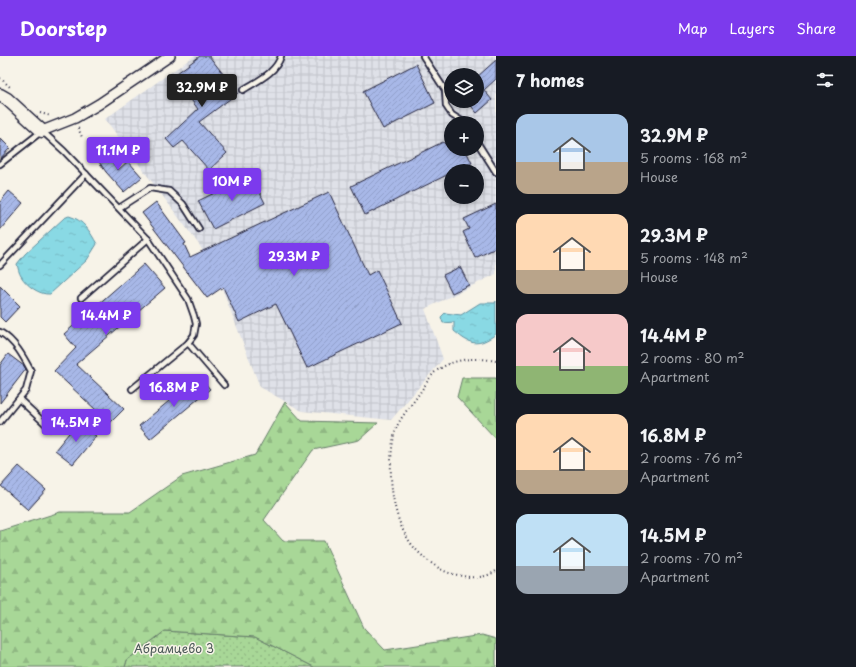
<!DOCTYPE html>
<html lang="en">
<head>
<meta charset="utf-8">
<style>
  :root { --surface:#171b24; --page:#20242c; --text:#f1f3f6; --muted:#9ea1a6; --accent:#7c3aed }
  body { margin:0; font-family:"Playpen Sans",sans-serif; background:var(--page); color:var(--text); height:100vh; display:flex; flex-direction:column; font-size:15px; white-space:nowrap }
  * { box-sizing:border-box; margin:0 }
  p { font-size:13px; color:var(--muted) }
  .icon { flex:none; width:22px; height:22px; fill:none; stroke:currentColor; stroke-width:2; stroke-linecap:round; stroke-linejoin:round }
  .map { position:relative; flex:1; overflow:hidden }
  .panel { display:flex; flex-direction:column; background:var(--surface); width:360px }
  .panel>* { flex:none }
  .controls { position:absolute; left:444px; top:12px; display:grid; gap:8px }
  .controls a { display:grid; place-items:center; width:40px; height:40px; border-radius:50%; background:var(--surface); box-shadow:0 2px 6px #0003; font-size:20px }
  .price { position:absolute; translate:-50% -34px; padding:0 9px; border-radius:4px; background:var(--accent); color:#fff; font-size:13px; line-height:26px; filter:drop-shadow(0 1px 2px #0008) }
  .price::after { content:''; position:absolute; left:50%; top:24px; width:12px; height:9px; margin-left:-6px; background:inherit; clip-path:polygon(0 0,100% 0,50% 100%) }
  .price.active { background:#222; color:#fff }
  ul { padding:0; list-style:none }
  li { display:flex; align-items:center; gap:12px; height:100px; padding:0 20px }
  li span { display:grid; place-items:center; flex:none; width:112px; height:80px; border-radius:12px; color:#555 }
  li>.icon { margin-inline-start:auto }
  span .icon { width:48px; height:48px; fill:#fffc; stroke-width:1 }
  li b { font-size:17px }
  h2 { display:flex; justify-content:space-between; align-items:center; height:48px; padding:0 20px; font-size:17px }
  header { display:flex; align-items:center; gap:24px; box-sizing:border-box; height:56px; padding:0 20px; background:var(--accent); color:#fff }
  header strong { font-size:19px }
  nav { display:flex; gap:22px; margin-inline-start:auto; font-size:14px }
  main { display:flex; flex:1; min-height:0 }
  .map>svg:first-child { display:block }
</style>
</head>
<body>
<header>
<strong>Doorstep</strong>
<nav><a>Map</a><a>Layers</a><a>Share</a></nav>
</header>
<main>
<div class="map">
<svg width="496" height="611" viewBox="0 0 496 611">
  <defs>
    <pattern id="industrial-grid" width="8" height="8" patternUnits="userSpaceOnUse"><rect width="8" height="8" fill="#dfe1e8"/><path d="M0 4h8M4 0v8" fill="none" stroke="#bfc1c8"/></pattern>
    <pattern id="green-dots" width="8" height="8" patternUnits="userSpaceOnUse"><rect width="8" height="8" fill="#a8d797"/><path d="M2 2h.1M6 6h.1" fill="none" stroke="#90b883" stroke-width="1.8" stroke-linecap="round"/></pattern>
    <pattern id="forest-firs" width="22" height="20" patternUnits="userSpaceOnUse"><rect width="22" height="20" fill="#a8d797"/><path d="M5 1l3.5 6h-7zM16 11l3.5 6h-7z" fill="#90b883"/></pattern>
    <pattern id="water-ripples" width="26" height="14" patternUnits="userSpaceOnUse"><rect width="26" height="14" fill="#89d9e4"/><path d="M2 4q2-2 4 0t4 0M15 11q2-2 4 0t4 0" fill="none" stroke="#76bac4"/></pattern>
    <pattern id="building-hatch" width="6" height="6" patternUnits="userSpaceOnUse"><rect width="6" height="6" fill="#a8b8e8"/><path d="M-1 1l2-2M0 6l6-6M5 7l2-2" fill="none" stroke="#909ec8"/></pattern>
  </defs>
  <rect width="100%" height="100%" fill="#f7f3e8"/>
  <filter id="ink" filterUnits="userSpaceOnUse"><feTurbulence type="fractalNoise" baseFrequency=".025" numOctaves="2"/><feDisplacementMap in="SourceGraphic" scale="8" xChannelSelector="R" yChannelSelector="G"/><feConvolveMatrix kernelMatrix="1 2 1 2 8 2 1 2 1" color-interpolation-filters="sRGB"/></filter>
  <g filter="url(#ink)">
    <path fill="url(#industrial-grid)" fill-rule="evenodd" d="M194 0H496V218L425 253 443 303 391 364 302 355 260 331 223 235 200 190 105 63ZM451 19H477V45H451ZM451 67H477V93H451ZM451 115H477V141H451Z"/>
    <polygon fill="url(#green-dots)" stroke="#657c69" points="165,575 255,581 314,611 125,611 127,604"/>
    <g fill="url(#forest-firs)" stroke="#657c69">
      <polygon points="462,322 496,322 496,383 457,341"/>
      <polygon points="285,346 302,365 378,367 359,384 313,394 264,464 283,485 324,485 364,572 385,594 482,579 496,583 496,611 314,611 255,581 165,575 127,604 125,611 0,611 0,475 60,456 130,456 182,420 255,399"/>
    </g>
    <g fill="url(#water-ripples)" stroke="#6090a0">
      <path d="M69 160C84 164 90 176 97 188L87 204 50 238C39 239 26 229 21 220 19 217 18 212 17 208L25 198 64 162Z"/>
      <path d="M496 245V278C488 284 478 290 468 285 463 283 458 278 454 275V266L443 267 441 261 445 257 461 259 480 247H495Z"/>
    </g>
    <g fill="url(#building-hatch)" stroke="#22223b">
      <polygon points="200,0 209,0 238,37 199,66 227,97 209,114 183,85 174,92 166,83 198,53 173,20"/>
      <polygon points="496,4 496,23 484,34 492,44 477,57 467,45 477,45 477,21"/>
      <polygon points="416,8 435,47 383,73 363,35"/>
      <polygon points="0,82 10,92 0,103"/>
      <polygon points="443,86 446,89 451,86 451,93 465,93 472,107 455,115 451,115 451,117 365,159 351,130"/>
      <polygon points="101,90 118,114 128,105 142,121 124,136 106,116 92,96"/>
      <polygon points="251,119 265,147 213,173 198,145"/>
      <polygon points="9,135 23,147 0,174 0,146"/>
      <polygon points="329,136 368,219 377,214 402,267 307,312 276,248 239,266 223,231 207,242 142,157 156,146 186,187 184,188 190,201"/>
      <polygon points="496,148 496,192 475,202 463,176 469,173 464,163"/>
      <polygon points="144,208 165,232 76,308 124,353 110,367 54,315 76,292 64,278"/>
      <polygon points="460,211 469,229 452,237 443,219"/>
      <polygon points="0,230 20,250 5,266 0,261"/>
      <polygon points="8,298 24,310 26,313 0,347 0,309"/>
      <polygon points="199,320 210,333 150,383 139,370"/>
      <polygon points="78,366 96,380 73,408 55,394"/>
      <polygon points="19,410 46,434 28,454 1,430"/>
    </g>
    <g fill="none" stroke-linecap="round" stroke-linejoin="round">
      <g stroke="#22223b" stroke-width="8">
        <g id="lane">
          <polyline points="423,0 445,34 446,50 452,59 465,67"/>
          <path d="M243 34C257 25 276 17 281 0"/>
          <polyline points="477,86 496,116"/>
          <polyline points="0,108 42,75 64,95 148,183 188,243 194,260 196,268 194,279 188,287 132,333"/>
          <polyline points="119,152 150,132 169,135 183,148 199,173"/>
          <polyline points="0,209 86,118"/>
          <polyline points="81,242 148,183"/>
          <path d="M0 276C15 285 23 300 31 315L26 334 0 366"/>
          <polyline points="188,287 224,329"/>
          <polyline points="19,343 50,372"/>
        </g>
      </g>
      <g stroke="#22223b" stroke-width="12">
        <polyline id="street" points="42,75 75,62 99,48 170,0"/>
      </g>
      <g stroke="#22223b" stroke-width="15">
        <polyline id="secondary" points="0,39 7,43 42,75"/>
      </g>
      <g stroke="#22223b" stroke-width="2" stroke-dasharray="1 3" stroke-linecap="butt">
        <polyline points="0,22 10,31"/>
        <polyline points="40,57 51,60"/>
        <polyline points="78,72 82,81"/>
        <path d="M496 305C475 301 453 302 435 316 429 322 424 331 419 338 411 350 399 362 395 376 387 407 390 456 408 483 412 490 419 497 426 503 436 511 445 517 458 519 471 522 484 523 496 515"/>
      </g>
      <use href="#lane" stroke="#f7f3e8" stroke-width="4.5"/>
      <use href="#street" stroke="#f7f3e8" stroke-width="9"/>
      <use href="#secondary" stroke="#f7f3e8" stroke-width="12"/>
    </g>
  </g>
  <g text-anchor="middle" stroke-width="3" stroke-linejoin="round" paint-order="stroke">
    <g font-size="12" fill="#4a5857" stroke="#f7f3e8">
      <text x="174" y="597">Абрамцево 3</text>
    </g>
  </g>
</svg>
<div class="controls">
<a><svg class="icon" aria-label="layers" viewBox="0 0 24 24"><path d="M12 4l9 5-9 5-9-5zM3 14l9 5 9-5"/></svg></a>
<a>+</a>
<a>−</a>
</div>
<b class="price active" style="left:202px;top:52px">32.9M ₽</b>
<b class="price" style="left:118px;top:115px">11.1M ₽</b>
<b class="price" style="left:232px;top:146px">10M ₽</b>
<b class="price" style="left:294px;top:221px">29.3M ₽</b>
<b class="price" style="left:106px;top:280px">14.4M ₽</b>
<b class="price" style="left:174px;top:352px">16.8M ₽</b>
<b class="price" style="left:76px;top:387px">14.5M ₽</b>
</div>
<section class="panel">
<h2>7 homes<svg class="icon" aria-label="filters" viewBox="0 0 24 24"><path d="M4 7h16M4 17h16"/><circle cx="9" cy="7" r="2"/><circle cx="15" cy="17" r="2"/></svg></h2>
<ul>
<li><span style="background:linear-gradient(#a9c7e8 60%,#b9a48a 0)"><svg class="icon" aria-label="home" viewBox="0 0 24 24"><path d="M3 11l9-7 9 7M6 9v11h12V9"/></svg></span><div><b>32.9M ₽</b><p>5 rooms · 168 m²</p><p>House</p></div></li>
<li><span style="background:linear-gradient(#ffd9b3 70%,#b9a48a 0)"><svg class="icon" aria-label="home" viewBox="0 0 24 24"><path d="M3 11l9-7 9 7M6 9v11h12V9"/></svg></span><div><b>29.3M ₽</b><p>5 rooms · 148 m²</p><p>House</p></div></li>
<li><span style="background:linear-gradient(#f6c9c9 65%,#8fb573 0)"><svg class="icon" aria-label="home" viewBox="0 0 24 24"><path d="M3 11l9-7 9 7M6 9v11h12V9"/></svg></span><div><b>14.4M ₽</b><p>2 rooms · 80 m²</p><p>Apartment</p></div></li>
<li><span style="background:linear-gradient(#ffd9b3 70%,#b9a48a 0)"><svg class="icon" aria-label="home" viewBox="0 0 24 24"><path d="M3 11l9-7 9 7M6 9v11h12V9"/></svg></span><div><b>16.8M ₽</b><p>2 rooms · 76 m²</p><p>Apartment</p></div></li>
<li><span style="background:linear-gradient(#bfe0f5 65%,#9aa5b1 0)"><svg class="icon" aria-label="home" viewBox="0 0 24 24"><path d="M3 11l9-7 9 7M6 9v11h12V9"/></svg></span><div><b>14.5M ₽</b><p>2 rooms · 70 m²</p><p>Apartment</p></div></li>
</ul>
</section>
</main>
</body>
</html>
